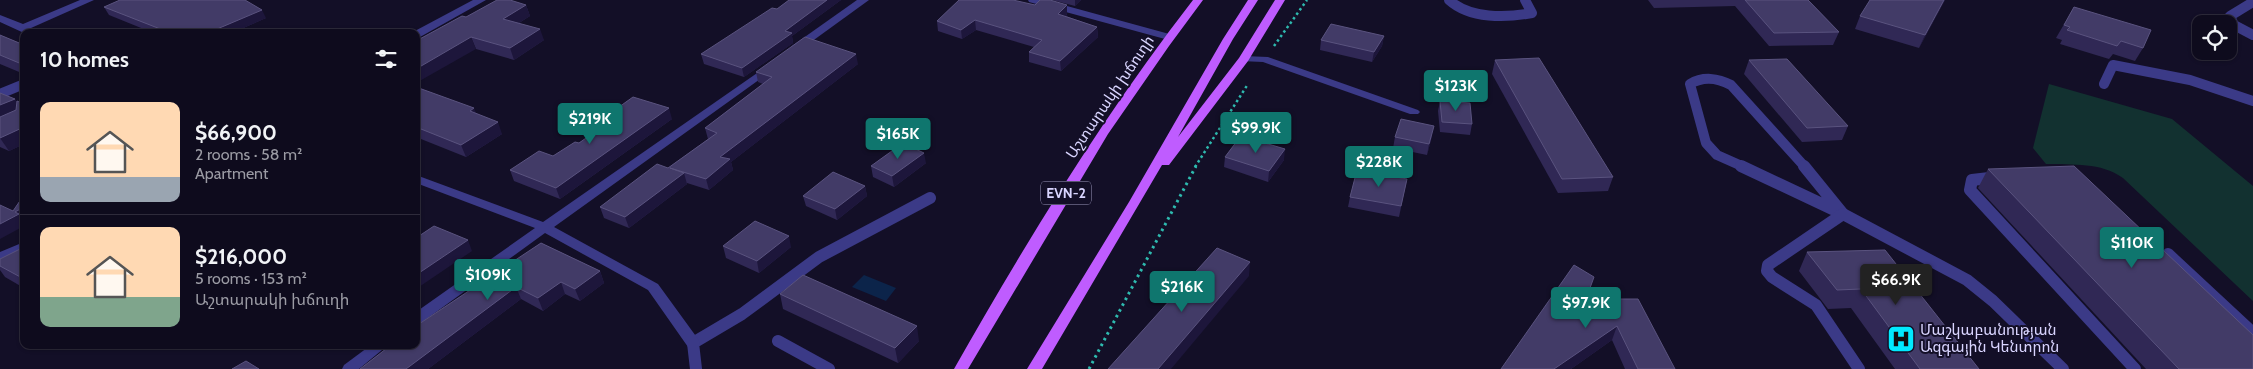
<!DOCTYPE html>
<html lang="en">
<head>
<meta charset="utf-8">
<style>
  :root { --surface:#0e0b1d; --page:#1c192a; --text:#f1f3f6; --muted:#9b9ba4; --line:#2e2b3b; --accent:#0f766e }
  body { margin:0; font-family:Cabin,"Noto Sans Armenian",sans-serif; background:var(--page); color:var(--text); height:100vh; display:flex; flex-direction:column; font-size:19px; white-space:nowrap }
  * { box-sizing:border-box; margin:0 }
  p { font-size:16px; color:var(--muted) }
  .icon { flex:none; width:28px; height:28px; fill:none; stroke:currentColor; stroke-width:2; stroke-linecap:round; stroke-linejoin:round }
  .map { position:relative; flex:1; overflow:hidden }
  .panel { position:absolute; left:20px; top:29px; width:400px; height:320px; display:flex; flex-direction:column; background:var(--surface); border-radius:10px; box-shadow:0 1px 4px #0004,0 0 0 1px var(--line) }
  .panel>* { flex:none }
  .buttons { position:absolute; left:2192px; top:15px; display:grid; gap:10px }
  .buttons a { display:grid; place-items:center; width:45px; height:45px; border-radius:10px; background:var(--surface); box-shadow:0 1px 4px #0004,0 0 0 1px var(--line); font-size:25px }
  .price { position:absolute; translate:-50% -42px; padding:0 11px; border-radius:5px; background:var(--accent); color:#fff; font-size:16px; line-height:32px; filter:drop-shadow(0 1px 2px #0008) }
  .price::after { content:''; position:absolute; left:50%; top:30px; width:15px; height:11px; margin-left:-8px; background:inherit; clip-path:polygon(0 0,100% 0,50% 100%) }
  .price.selected { background:#222; color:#fff }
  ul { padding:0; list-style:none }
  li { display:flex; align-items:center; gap:15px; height:125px; padding:0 20px }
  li+li { border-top:1px solid var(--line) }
  li span { display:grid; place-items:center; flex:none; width:140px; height:100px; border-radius:10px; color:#555 }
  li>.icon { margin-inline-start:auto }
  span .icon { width:60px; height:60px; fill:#fffc; stroke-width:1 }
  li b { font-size:21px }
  h2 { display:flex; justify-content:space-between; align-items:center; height:60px; padding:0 20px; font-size:21px }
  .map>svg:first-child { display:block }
</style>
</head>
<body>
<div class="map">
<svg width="2253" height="369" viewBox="0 0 2253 369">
  <rect width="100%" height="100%" fill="#130f27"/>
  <path fill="#123130" d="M2049 84 2172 119 2253 186V301L2123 178C2100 162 2074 165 2046 164L2033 148Z"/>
  <polygon fill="#0c244a" points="864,275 896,288 886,301 852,287"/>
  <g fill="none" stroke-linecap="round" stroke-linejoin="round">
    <g stroke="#2ebaaf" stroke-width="2.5" stroke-dasharray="2.5 3" stroke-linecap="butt">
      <polyline points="1274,46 1307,0"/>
      <polyline points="1195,167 1248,84"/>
    </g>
    <polyline stroke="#2ebaaf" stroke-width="3" stroke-dasharray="2.5 4" stroke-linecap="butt" points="1089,369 1196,166"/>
    <g stroke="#3b3a87" stroke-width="10">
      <path d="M1449 0C1470 19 1506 18 1532 13L1525 0"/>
      <polyline points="2253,2 2230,16 2234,25 2253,35"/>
      <polyline points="2104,84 2113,65 2190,80 2253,101"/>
      <polyline points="0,94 24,84"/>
      <path d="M1744 167 1717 155 1706 143 1690 84C1703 76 1718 78 1731 85L1805 167"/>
    </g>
    <g stroke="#3b3a87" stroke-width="12">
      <polyline points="1741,166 1843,214 1804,166"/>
      <polyline points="1998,177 1972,180 1970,190 2135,369"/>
      <polyline points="2168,254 2253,333"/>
      <polyline points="778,341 829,369"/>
      <polyline points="696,369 693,343 742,314 819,257 930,198"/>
      <polyline points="1859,369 1816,305 1772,277 1767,271 1768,265 1843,214 1967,280 1993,301 2063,369"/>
    </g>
    <g fill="#3b3a87" fill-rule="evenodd">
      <polygon points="80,0 94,0 31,28 36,32 24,33 0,22 0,15 23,24"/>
      <polygon points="473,0 486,0 420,37 416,38 416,32 413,32"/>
      <polygon points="857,0 869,0 800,50 792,50 791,48 792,46"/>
      <polygon points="1028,0 1045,0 1173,35 1174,37 1169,40 1165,39 1029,2"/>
      <polygon points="1244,56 1268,57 1418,110 1420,112 1418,114 1410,114 1263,62 1240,61 1239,59"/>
      <polygon points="770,64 774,65 775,67 774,69 554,227 658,284 698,339 700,343 698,347 688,347 648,290 545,233 421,323 416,324 416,312 535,228 416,183 416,175 543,222"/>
      <polygon points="24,242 24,251 0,261 0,252"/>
      <polygon points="371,345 388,345 359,369 342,369 344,365"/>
    </g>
    <g fill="#bf5cff" fill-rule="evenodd">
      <path d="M1193 0H1203L1169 46 1108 134 968 369H954C1026 242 1103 116 1193 0Z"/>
      <polygon points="1248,0 1258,0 1233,39 1178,137 1239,58 1275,0 1285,0 1248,61 1169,165 1162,165 1042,369 1027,369 1129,202 1223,39"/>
    </g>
  </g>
  <g fill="#302855">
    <polygon points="789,0 841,0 792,36 793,43 744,77 704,64 701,54 777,9"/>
    <polygon points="1052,0 1081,0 1075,6"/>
    <polygon points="1648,0 1808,0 1839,32 1833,45 1769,46 1735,6 1654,8"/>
    <polygon points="1945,0 1919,48 1855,29 1860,16"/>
    <polygon points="526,5 530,16 519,23 544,40 514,60 476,49 462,16 466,17"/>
    <polygon points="104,7 266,18 234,32 151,32 109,15"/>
    <polygon points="2074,7 2143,48 2135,61 2113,54 2109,59 2060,44 2062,40 2056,38"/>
    <polygon points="1067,14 1066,16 1097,27 1098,37 1061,71 1029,62 1029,52 1034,47 976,30 962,39 938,31 937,21"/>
    <polygon points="0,35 24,45 24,74 0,64"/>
    <polygon points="1384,36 1382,46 1372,62 1320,50 1321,40"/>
    <polygon points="1495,60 1613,177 1608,191 1558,193 1492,74"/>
    <polygon points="1749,60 1848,126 1842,140 1802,142 1744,74"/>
    <polygon points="858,64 731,162 733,170 709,190 687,183 687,184 629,228 604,218 600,207 668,168 708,139 705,128 763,84 758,82 756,72"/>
    <polygon points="416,87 476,114 502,134 466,157 416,137"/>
    <polygon points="0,93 15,99 17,103 24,104 24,144 9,151 0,147"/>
    <polygon points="1440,101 1472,124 1470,135 1440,132 1438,111"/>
    <polygon points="612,112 672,119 560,199 514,181 510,170 553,156 579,143 614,118"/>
    <polygon points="1432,136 1427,155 1393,148 1395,137"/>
    <polygon points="1225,157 1284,160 1268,182 1224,167"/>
    <polygon points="926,163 894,187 873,177 871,166"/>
    <polygon points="1988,169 2253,369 2146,369 1978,188"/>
    <polygon points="1407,179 1399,217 1348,207 1350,197"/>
    <polygon points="865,186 867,196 837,220 806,206 803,196"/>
    <polygon points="541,243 600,271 604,283 580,301 565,294 543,311 521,299 428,369 360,369 390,346 390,345 416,345"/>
    <polygon points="723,246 791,247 759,273 726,258"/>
    <polygon points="24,247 24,288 5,277 0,270 0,259"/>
    <polygon points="1807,252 1979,369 1895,369 1851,308 1828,309 1799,271"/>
    <polygon points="780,294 919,341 898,363 783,309"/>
    <polygon points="1587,299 1675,369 1625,369 1612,340 1571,369 1501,369"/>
  </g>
  <g fill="#1d163b">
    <polygon points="827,0 841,0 792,36 793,43 744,77 742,68 785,31"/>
    <polygon points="1075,0 1081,0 1075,6"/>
    <polygon points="1944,0 1945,0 1919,48 1925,35"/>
    <polygon points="526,5 530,16 507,30 503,19"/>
    <polygon points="1067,5 1067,14 1059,24 1058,14"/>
    <polygon points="262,10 266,18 234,32 210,32"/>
    <polygon points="975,20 976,30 962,39 961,30"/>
    <polygon points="1097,27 1098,37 1061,71 1060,61"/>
    <polygon points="540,29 544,40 514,60 510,48"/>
    <polygon points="1384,36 1382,46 1372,62 1374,52"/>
    <polygon points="471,37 476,49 416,83 416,69"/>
    <polygon points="856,54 858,64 731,162 733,170 709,190 706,179 720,157"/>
    <polygon points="15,99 23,112 0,122 0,105"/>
    <polygon points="474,108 479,120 470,111"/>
    <polygon points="669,108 672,119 560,199 556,188"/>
    <polygon points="498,122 502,134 466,157 461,145"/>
    <polygon points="1434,126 1432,136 1427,155 1429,144"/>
    <polygon points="24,127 24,144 9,151 0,138"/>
    <polygon points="1285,149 1284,160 1268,182 1269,171"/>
    <polygon points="924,153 926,163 894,187 892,176"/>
    <polygon points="684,173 687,184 629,228 625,217"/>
    <polygon points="865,186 867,196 837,220 835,209"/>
    <polygon points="24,207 24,226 0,239 0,224 15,212"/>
    <polygon points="789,236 791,247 759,273 757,261"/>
    <polygon points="468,240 472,251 416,289 416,275"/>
    <polygon points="1250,262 1249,276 1171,369 1158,369"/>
    <polygon points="600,271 604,283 580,301 575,289"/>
    <polygon points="561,282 565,294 543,311 538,298"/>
    <polygon points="516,287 521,299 428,369 406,369"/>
    <polygon points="917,326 919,341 898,363 895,348"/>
    <polygon points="1617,326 1612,340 1571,369 1554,369"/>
  </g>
  <g fill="#423b67" stroke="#5a537f">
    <polygon points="120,0 245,0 262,10 210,32 168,32 104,7"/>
    <polygon points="497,0 510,0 526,5 503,19 540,29 510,48 471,37 416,69 416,41 462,16 466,17"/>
    <polygon points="789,0 827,0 785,31 792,33 742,68 701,54 772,8 777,9"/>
    <polygon points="959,0 1013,0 1035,5 1040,0 1050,0 1067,5 1058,14 1097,27 1060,61 1029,52 1042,40 975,20 961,30 937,21"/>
    <polygon points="1745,0 1808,0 1839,32 1774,33"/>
    <polygon points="1870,0 1944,0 1925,35 1860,16"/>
    <polygon points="2074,7 2151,30 2143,48 2121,41 2117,46 2067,30 2070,27 2064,25"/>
    <polygon points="1331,24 1384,36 1374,52 1321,40"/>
    <polygon points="0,35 24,45 24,65 0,55"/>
    <polygon points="805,37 856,54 720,157 730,159 706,179 670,168 684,173 625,217 600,207 657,164 668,168 717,133 705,128 772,77 756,72"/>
    <polygon points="1539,58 1613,177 1562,179 1495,60"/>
    <polygon points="1787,59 1848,126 1807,128 1749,60"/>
    <polygon points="416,87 474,108 470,111 498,122 461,145 416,127"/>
    <polygon points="0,93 15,99 0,105"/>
    <polygon points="633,97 669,108 556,188 510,170 539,151 553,156 575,142 579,143 620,114 612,112"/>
    <polygon points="17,101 24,104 24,127 0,138 0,117 16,110"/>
    <polygon points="1440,101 1470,103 1472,124 1442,122"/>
    <polygon points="1401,119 1434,126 1429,144 1395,137"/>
    <polygon points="1248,138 1285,149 1269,171 1225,157 1237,141 1243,143"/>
    <polygon points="903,143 924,153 892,176 871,166"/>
    <polygon points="2074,166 2253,335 2253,369 2179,369 1988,169"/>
    <polygon points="1357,170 1407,179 1401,206 1350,197"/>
    <polygon points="833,172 865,186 835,209 803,196"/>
    <polygon points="24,195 24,207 15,212 19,214 0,224 0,205 13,211"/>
    <polygon points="755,221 789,236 757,261 723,246"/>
    <polygon points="434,226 468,240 416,275 416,238"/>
    <polygon points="541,243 600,271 575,289 561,282 538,298 516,287 406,369 360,369 391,345 390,345 416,345 416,326"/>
    <polygon points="24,247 24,279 0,266 0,259"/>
    <polygon points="1217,248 1250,262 1158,369 1108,369"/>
    <polygon points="1885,250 1979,369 1920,369 1861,289 1837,290 1807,252"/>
    <polygon points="1574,265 1594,277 1586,299 1638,299 1675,369 1638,369 1617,326 1554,369 1555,369 1501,369"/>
    <polygon points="803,275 917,326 895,348 780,294"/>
    <polygon points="246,361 259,369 232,369"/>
  </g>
  <defs>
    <g id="hospital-square" transform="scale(1.4375)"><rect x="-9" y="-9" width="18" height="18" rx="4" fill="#01eaff" stroke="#130f27"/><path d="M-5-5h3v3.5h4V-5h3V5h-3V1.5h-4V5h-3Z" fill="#111"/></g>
  </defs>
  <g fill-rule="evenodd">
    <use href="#hospital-square" x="1901" y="339"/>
  </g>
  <g text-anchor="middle" stroke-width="4" stroke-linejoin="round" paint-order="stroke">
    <rect fill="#130f27" stroke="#9e9abe" stroke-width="1" x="1041" y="181.5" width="50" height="23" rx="4"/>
    <g font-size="14" font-weight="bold" fill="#d9d5ff">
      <text x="1066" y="198">EVN-2</text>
    </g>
    <g font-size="15" fill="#d9d5ff" stroke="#130f27">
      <text transform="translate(1110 97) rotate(-56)" y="5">Աշտարակի խճուղի</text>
    </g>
    <g font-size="15" fill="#d9d5ff" stroke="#130f27" text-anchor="start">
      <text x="1920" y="335">Մաշկաբանության<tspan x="1920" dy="17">Ազգային Կենտրոն</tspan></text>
    </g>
  </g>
</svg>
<div class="buttons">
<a><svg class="icon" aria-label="locate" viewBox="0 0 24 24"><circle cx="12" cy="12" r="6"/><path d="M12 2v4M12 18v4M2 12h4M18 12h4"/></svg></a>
</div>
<b class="price" style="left:1456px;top:112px">$123K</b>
<b class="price" style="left:590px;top:145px">$219K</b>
<b class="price" style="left:1256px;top:154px">$99.9K</b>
<b class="price" style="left:898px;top:160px">$165K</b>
<b class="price" style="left:1379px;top:188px">$228K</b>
<b class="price" style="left:2132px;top:269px">$110K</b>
<b class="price" style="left:488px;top:301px">$109K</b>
<b class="price selected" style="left:1896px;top:306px">$66.9K</b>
<b class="price" style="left:1182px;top:313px">$216K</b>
<b class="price" style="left:1586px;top:329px">$97.9K</b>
<section class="panel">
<h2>10 homes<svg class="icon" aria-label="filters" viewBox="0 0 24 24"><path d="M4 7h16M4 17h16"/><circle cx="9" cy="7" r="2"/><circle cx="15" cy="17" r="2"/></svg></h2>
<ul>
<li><span style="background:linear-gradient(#ffd9b3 75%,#9aa5b1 0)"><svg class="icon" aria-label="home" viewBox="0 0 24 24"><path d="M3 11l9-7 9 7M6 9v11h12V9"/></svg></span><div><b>$66,900</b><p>2 rooms · 58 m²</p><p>Apartment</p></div></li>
<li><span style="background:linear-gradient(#ffd9b3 70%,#7fa58c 0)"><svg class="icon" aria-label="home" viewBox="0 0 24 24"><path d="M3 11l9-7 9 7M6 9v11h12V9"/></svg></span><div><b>$216,000</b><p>5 rooms · 153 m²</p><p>Աշտարակի խճուղի</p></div></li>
</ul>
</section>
</div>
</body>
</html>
